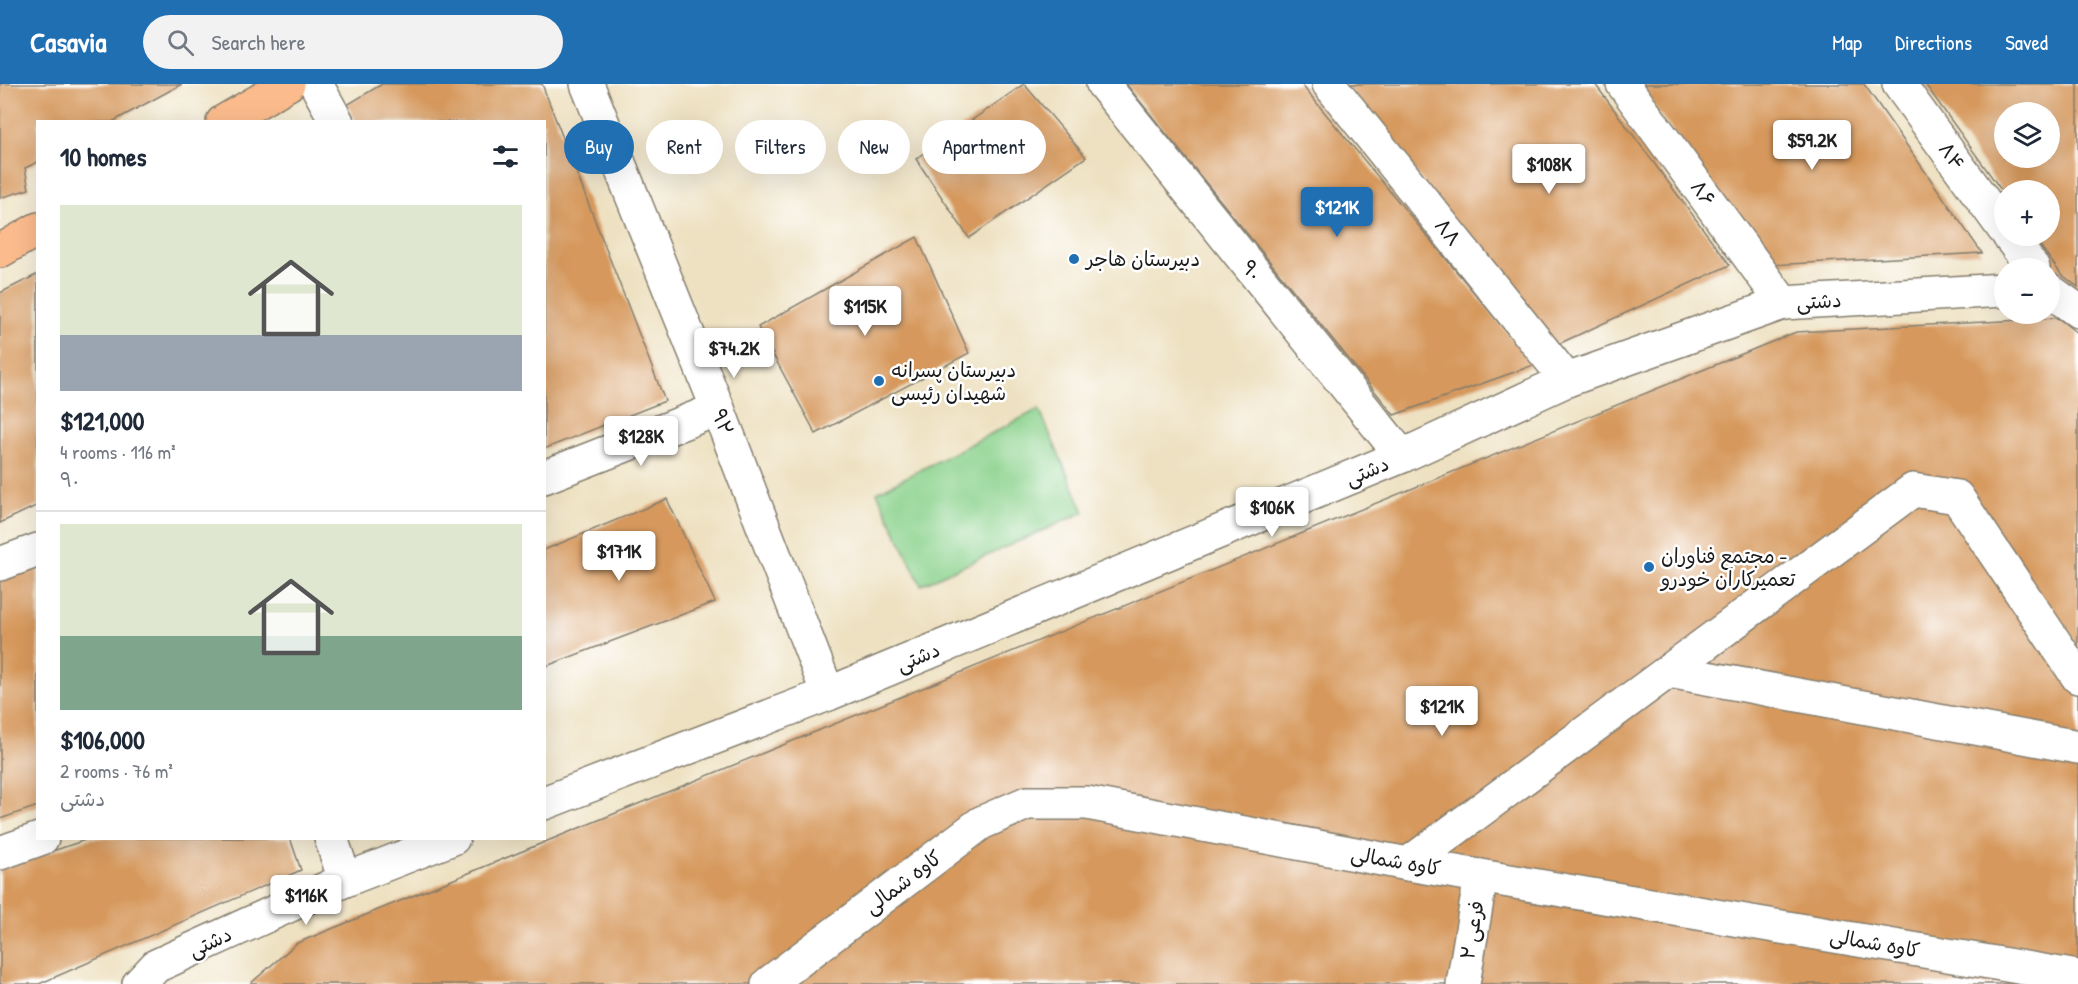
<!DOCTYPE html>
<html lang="en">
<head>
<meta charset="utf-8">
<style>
  :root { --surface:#fff; --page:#f2f2f3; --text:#1f2937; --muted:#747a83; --line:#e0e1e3; --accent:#1f6fb2 }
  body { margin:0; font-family:"Patrick Hand","Playpen Sans Arabic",sans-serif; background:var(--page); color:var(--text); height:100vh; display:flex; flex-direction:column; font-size:22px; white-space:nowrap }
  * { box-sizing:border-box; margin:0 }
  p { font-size:20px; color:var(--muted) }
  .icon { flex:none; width:33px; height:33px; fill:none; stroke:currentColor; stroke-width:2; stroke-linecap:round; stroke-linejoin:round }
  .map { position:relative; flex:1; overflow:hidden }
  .drawer { position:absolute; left:36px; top:36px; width:510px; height:720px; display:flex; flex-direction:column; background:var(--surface); border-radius:0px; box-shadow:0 6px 24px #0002 }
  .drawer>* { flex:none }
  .top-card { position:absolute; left:564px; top:36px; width:570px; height:54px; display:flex; gap:12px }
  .controls { position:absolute; left:1994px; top:18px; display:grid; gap:12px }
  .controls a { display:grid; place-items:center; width:66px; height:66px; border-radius:50%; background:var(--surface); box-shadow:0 6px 24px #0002; font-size:30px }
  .price { position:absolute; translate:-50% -51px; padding:0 14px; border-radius:6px; background:#fff; color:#222; font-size:20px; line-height:39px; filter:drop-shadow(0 2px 3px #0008) }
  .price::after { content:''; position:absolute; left:50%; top:36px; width:18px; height:14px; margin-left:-9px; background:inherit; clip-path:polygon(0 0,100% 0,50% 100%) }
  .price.selected { background:var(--accent); color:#fff }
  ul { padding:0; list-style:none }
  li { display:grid; align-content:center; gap:12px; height:318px; padding:0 24px }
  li+li { border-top:2px solid var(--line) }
  li span { display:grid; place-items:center; height:186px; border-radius:0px; color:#555 }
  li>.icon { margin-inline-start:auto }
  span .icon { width:108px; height:108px; fill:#fffc; stroke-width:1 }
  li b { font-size:26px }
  h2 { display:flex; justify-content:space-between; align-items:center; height:72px; padding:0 24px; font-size:26px }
  .tag { padding:0 21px; border-radius:27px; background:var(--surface); box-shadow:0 6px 24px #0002; font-size:21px; line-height:54px }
  .tag.selected { background:var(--accent); color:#fff }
  header { display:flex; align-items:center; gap:36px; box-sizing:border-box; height:84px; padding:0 30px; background:var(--accent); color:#fff }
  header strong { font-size:28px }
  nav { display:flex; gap:33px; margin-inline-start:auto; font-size:21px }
  .search { width:420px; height:54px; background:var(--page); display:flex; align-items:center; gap:15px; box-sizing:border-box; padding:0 21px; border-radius:33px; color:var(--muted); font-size:22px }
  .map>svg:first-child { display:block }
</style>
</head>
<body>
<header>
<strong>Casavia</strong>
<div class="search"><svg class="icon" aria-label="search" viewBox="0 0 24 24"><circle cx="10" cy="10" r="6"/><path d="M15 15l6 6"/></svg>Search here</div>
<nav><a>Map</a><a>Directions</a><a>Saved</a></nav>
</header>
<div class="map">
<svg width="2078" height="900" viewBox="0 0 2078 900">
  <rect width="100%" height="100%" fill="#fff"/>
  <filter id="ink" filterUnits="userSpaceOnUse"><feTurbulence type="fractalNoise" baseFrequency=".0167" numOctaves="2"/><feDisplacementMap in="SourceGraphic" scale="12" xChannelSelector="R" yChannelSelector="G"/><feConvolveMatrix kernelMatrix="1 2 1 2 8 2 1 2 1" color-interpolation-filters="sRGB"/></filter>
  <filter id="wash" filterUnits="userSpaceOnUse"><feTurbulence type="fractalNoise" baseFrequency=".008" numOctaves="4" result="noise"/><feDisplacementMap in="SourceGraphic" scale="24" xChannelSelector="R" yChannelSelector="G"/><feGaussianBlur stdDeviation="1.35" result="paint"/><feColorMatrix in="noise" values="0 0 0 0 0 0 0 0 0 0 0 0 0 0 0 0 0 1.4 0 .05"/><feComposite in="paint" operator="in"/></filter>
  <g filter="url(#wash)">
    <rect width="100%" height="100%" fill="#eee1c1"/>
    <polygon fill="#8bd28c" stroke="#547754" stroke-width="1.5" points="1039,325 1084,428 921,501 877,408"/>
    <g id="blocks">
      <g fill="#d6985c" fill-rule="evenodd">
        <polygon points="0,0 182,0 112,38 38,38 38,78 25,84 29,105 0,114"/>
        <polygon points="382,0 542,0 665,317 544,365 544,38 356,38 347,21"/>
        <polygon points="1024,0 1086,73 969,154 916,75"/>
        <polygon points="1126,0 1301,0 1534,281 1394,331"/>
        <polygon points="1345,0 1595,0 1730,181 1554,262"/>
        <polygon points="1638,0 1864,0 1982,169 1770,181"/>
        <path d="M1925 0H2078V203L2061 190 2033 152H2049V106H2004V110ZM2004 28H2049V74H2004Z"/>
        <polygon points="917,153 969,269 816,350 758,243"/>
        <polygon points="38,190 38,421 0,439 0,209"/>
        <polygon points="2058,234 2078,250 2078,900 250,900 297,859 1796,248"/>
        <polygon points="667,415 715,518 544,583 544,466"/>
        <polygon points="38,471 38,722 0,735 0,487"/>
        <polygon points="91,754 290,754 301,786 39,900 0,900 0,785"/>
      </g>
    </g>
  </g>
  <g filter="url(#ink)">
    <use href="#blocks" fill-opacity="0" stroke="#857e6e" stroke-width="1.5"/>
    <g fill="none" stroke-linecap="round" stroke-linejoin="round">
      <g stroke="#857e6e" stroke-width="36">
        <g id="minor">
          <polyline points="316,0 337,38"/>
          <polyline points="587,0 718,325 828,610"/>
          <polyline points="1103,0 1402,372"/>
          <polyline points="1329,0 1567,296"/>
          <polyline points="1623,0 1783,219"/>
          <polyline points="1899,0 2004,145"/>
          <polyline points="2009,152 2033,184"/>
          <polyline points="2049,206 2078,227"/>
          <polyline points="544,393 718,325"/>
          <polyline points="0,480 38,466"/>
          <polyline points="1669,587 2078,663"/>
          <polyline points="544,719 828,610 1402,372 1567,296 1783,219 2004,206"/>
          <polyline points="331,754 345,796"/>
          <polyline points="0,769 42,754"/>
          <polyline points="1408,780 1913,406 1957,413 2078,593"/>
          <polyline points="139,900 156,882 345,796 453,754"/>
          <polyline points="768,900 981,739 1027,719 1087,719 1408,780 2078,893"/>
          <polyline points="1463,900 1481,792"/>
        </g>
      </g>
      <g stroke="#857e6e" stroke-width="36">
        <g id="major">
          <polyline points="223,38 288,0"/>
          <polyline points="0,167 38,145"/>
        </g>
      </g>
      <use href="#minor" stroke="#fff" stroke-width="33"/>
      <use href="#major" stroke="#fbbb8c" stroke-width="33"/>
    </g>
  </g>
  <g fill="#1f6fb2" stroke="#fff" stroke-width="2">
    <circle cx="1074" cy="175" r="6"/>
    <circle cx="879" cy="297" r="6"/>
    <circle cx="1649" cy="483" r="6"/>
  </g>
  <g text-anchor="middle" stroke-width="5" stroke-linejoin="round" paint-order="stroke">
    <g font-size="20" fill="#1c1c1c" stroke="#fff">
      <text transform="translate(1952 72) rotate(54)" y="7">۸۴</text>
      <text transform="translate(1703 109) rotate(54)" y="7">۸۶</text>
      <text transform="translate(1448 148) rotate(51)" y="7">۸۸</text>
      <text transform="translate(1252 186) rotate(51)" y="7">۹۰</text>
      <text transform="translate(1819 217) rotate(-3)" y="7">دشتی</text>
      <text transform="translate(723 338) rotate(69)" y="7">۹۲</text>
      <text transform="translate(1367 387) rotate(-23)" y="7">دشتی</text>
      <text transform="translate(918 573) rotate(-23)" y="7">دشتی</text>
      <text transform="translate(1396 777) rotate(10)" y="7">کاوه شمالی</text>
      <text transform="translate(903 798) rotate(-37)" y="7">کاوه شمالی</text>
      <text transform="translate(1472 846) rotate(-80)" y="7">فرعی ۲</text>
      <text transform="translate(210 858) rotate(-25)" y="7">دشتی</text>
      <text transform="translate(1875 859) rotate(10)" y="7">کاوه شمالی</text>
    </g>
    <g font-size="20" fill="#1c1c1c" stroke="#fff" text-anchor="start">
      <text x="1086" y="182">دبیرستان هاجر</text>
      <text x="891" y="293">دبیرستان پسرانه<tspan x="891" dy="23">شهیدان رئیسی</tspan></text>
      <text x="1661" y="479">مجتمع فناوران -<tspan x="1661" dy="23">تعمیرکاران خودرو</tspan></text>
    </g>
  </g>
</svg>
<div class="controls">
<a><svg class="icon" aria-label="layers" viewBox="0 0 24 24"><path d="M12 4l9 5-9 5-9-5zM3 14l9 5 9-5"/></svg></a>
<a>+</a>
<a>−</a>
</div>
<b class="price" style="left:1812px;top:87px">$59.2K</b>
<b class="price" style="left:1549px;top:111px">$108K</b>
<b class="price selected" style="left:1337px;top:154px">$121K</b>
<b class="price" style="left:865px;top:253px">$115K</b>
<b class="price" style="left:734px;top:295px">$74.2K</b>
<b class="price" style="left:641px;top:383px">$128K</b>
<b class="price" style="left:1272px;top:454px">$106K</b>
<b class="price" style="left:619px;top:498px">$171K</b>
<b class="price" style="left:1442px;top:653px">$121K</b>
<b class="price" style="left:306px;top:842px">$116K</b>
<div class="top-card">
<a class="tag selected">Buy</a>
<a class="tag">Rent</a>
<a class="tag">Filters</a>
<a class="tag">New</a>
<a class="tag">Apartment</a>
</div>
<section class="drawer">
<h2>10 homes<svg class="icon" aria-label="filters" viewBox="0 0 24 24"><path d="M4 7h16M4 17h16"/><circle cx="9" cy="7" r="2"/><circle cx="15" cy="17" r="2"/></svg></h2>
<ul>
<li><span style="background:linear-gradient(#dfe7d0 70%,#9aa5b1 0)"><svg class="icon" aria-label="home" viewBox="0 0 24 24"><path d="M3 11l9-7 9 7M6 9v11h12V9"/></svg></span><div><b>$121,000</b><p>4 rooms · 116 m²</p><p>۹۰</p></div></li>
<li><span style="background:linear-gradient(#dfe7d0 60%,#7fa58c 0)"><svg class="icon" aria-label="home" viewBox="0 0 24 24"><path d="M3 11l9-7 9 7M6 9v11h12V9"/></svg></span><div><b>$106,000</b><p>2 rooms · 76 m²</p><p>دشتی</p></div></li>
</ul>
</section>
</div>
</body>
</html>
